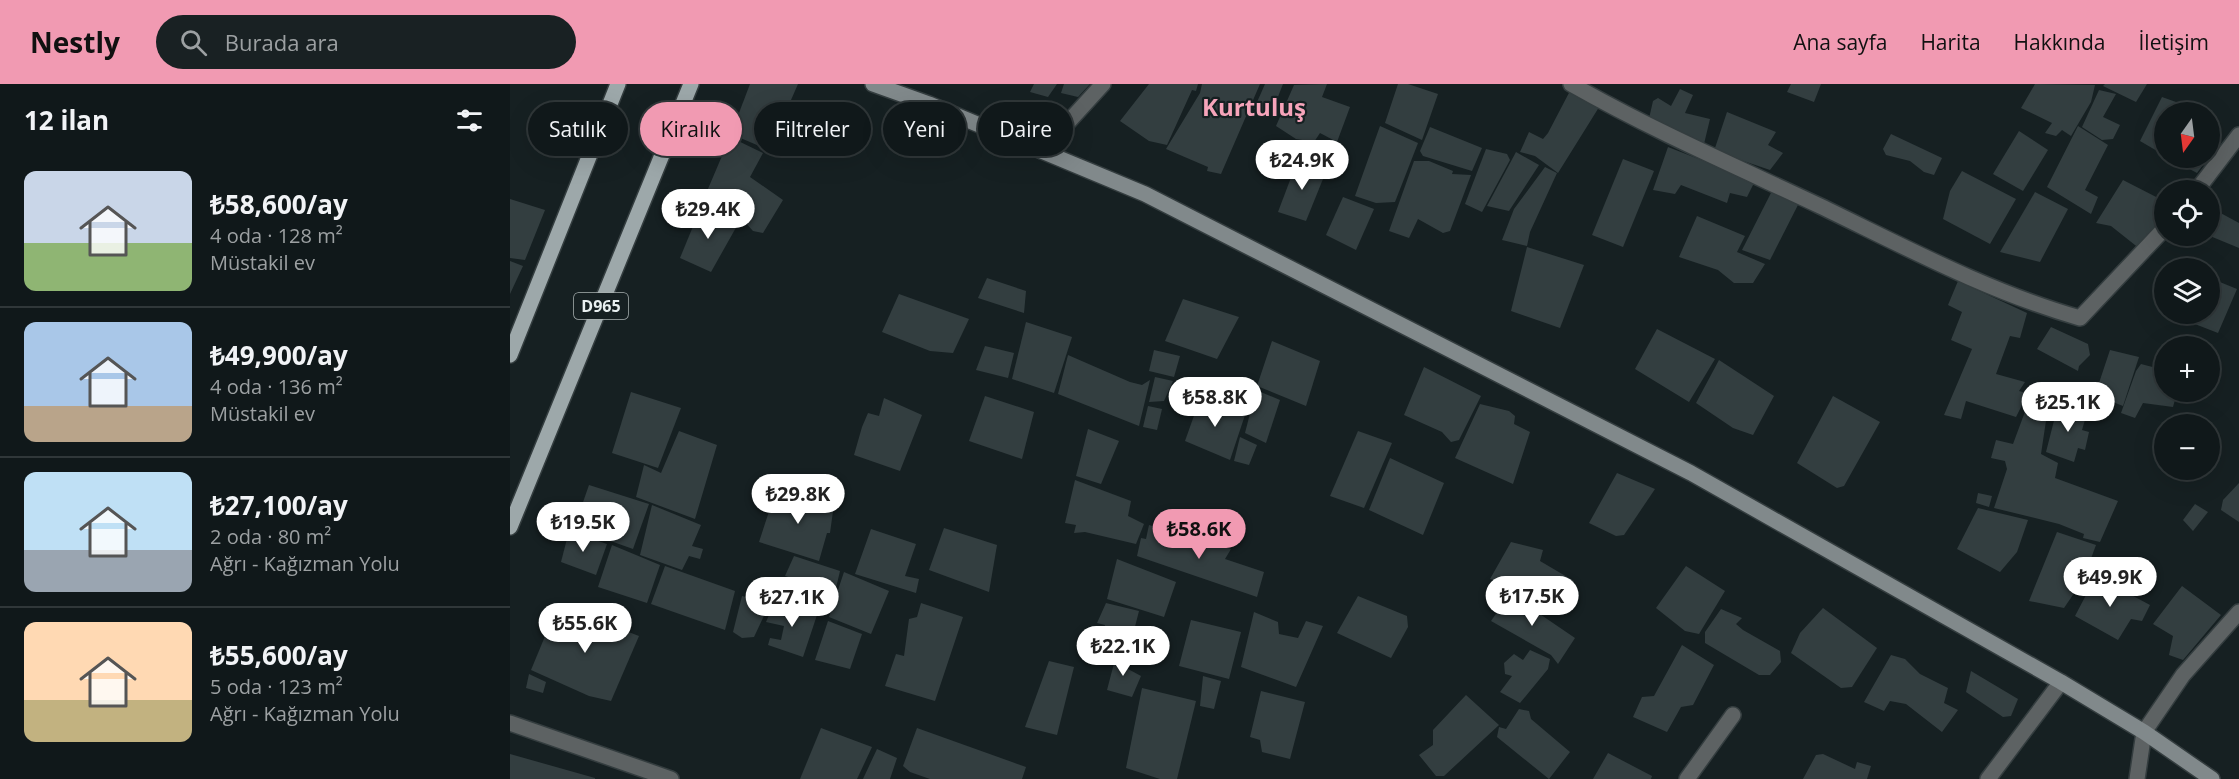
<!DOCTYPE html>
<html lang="tr">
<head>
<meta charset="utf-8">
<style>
  :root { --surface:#10181a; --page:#192123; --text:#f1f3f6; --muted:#9ca0a2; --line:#303739; --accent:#f19ab2 }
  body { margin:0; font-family:"Open Sans",sans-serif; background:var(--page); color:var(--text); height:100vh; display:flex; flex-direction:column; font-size:22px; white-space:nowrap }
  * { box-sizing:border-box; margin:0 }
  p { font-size:20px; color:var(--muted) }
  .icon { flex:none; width:33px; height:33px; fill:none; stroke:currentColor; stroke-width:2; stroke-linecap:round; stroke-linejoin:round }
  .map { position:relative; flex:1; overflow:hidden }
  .panel { display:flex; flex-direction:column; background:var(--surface); width:510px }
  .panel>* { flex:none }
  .banner { position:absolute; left:18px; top:18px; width:570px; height:54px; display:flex; gap:12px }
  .needle { width:39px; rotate:194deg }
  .fabs { position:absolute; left:1644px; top:18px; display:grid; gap:12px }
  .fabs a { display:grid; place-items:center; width:66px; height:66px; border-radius:50%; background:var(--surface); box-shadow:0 6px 24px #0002,0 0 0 2px var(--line); font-size:30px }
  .price { position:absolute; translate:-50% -51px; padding:0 14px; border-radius:21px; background:#fff; color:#222; font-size:20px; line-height:39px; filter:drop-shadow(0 2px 3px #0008) }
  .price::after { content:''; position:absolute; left:50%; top:36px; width:18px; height:14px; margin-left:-9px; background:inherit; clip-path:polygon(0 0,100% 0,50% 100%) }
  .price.on { background:var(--accent); color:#111 }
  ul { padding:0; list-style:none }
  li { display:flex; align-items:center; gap:18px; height:150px; padding:0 24px }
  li+li { border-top:2px solid var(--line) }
  li span { display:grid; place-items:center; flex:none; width:168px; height:120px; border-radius:12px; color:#555 }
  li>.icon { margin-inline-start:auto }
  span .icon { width:72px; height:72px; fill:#fffc; stroke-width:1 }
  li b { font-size:26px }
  h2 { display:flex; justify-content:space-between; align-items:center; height:72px; padding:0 24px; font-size:26px }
  .tag { padding:0 21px; border-radius:27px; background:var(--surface); box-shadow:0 6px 24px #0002,0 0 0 2px var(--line); font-size:21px; line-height:54px }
  .tag.on { background:var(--accent); color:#111 }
  header { display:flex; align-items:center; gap:36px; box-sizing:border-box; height:84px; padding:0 30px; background:var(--accent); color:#111 }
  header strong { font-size:28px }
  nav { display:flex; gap:33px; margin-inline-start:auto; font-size:21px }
  .search { width:420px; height:54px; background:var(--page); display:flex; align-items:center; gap:15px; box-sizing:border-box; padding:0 21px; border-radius:33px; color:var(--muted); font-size:22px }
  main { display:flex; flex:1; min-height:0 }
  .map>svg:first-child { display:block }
</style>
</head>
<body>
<header>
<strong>Nestly</strong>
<div class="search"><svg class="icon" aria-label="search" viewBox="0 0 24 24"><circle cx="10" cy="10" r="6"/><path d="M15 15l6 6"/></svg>Burada ara</div>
<nav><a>Ana sayfa</a><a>Harita</a><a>Hakkında</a><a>İletişim</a></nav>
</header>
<main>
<section class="panel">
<h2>12 ilan<svg class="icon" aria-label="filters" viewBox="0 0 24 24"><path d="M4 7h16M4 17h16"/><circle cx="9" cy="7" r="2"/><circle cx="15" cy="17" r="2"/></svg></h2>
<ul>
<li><span style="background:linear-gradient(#c9d6e8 60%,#8fb573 0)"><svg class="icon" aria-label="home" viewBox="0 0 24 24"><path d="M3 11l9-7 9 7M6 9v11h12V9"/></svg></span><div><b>₺58,600/ay</b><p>4 oda · 128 m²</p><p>Müstakil ev</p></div></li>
<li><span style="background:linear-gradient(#a9c7e8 70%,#b9a48a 0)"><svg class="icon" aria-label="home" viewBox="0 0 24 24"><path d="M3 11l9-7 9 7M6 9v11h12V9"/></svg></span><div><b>₺49,900/ay</b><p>4 oda · 136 m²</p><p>Müstakil ev</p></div></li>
<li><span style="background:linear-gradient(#bfe0f5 65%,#9aa5b1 0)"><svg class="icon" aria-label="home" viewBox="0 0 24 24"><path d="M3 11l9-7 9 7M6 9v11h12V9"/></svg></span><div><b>₺27,100/ay</b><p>2 oda · 80 m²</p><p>Ağrı - Kağızman Yolu</p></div></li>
<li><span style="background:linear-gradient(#ffd9b3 65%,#c2b280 0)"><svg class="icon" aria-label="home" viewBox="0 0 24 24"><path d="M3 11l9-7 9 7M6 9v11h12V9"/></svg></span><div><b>₺55,600/ay</b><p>5 oda · 123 m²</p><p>Ağrı - Kağızman Yolu</p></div></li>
</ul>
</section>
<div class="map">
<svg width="1729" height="695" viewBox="0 0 1729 695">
  <rect width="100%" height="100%" fill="#162022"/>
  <g fill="#333e40">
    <polygon points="240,0 288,0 259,66 221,50"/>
    <polygon points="524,0 547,0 538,13 520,8"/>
    <polygon points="554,0 580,0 568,13 551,9"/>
    <polygon points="639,0 688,0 686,7 682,6 657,61 639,57 610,37"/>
    <polygon points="692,0 750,0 711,90 697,87 698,83 656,65 690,9"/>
    <polygon points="755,0 773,0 760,33 744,25"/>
    <polygon points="817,0 812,13 840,23 827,58 810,49 804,58 786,55 766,42 784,1"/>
    <polygon points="888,0 898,0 928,10 912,56 875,39"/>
    <polygon points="1281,0 1311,0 1304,18 1277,8"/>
    <polygon points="1525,0 1585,1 1581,18 1561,52 1552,46 1546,52 1535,49 1542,39 1511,24"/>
    <polygon points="1595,0 1637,0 1626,18 1593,2"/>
    <polygon points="1061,5 1091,20 1048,89 1025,72 1010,68 1019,48 1033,55 1038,49"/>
    <polygon points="1170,5 1183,11 1175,29 1200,35 1194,60 1138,39 1143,17 1148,14 1161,22"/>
    <polygon points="1589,6 1606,10 1593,33 1610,41 1603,55 1592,56 1572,43"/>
    <polygon points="1652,13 1694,28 1654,28 1654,71 1630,57"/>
    <polygon points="1217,28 1266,48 1258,61 1273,69 1260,86 1204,67"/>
    <polygon points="870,42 908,59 885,118 866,119 845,112"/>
    <polygon points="1568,42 1598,61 1575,106 1588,113 1581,130 1537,103"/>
    <polygon points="920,43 972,64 962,87 913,72 910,67"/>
    <polygon points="1509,47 1538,66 1513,107 1483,90"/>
    <polygon points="1381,50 1432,74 1424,91 1414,88 1400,77 1376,71 1373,65"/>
    <polygon points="220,53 253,69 240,93 273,116 253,149 243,147 234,137 192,119"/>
    <polygon points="1158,63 1245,97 1237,113 1220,109 1217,119 1171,101 1165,110 1143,106"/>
    <polygon points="976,65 997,70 1000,76 972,128 955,120"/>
    <polygon points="1006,68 1029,81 999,127 977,122"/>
    <polygon points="1659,74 1698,74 1687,89"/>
    <polygon points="788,75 815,90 796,137 768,128"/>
    <polygon points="1113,75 1144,87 1113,163 1082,151"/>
    <polygon points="904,77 919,77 943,87 942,90 961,91 940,147 933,149 908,135 899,154 879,147"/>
    <polygon points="1035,83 1047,89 1020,148 1017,162 992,156 1004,125"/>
    <polygon points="1452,87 1506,115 1480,160 1433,135 1440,107"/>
    <polygon points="1613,96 1654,117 1654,128 1630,165 1601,142 1586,139"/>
    <polygon points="1263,105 1291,115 1260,176 1232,166"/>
    <polygon points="1525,108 1558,125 1530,178 1490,168"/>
    <polygon points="833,113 864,125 846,166 816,151"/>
    <polygon points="0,115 35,126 15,176 0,174"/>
    <polygon points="191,123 228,140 201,188 170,174"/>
    <polygon points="1705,126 1729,139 1729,164 1700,152 1700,140"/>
    <polygon points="1187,132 1235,152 1227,168 1255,180 1243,199 1224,199 1208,186 1169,173"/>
    <polygon points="1017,163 1074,181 1050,244 1001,227"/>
    <polygon points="0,177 13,182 0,210"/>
    <polygon points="477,194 516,207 514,229 468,214"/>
    <polygon points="1700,194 1727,205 1708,249 1659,230 1700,230"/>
    <polygon points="1448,197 1517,229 1510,254 1500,252 1486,290 1515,298 1509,307 1523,311 1521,321 1513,319 1506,333 1456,317 1451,335 1434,331 1462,265 1441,256 1452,228 1438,221"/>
    <polygon points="389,210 459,235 443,269 420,267 372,248"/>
    <polygon points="673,215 729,233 707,275 655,257"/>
    <polygon points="516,238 562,253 544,309 502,295"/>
    <polygon points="1541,243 1578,260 1580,271 1569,282 1568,287 1527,265"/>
    <polygon points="1147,245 1205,275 1179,318 1125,285"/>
    <polygon points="762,257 810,277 796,322 747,302"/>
    <polygon points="475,262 504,269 498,294 466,286"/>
    <polygon points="644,266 670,272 664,293 639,287"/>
    <polygon points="1600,266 1629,273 1613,322 1585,311"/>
    <polygon points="558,271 620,298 632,301 640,296 629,342 548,310"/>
    <polygon points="1209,276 1264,312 1243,351 1223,344 1186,319"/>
    <polygon points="1631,280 1654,286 1654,308 1667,308 1663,323 1633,319 1625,334 1611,329 1626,287"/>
    <polygon points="914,283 971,312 949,356 941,358 932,348 894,331"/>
    <polygon points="645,293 663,297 654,317 639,318"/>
    <polygon points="746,306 770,316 756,359 735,349"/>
    <polygon points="121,308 171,324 148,384 102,369"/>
    <polygon points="475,312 524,328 512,375 459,357"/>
    <polygon points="691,312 735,331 720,376 675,357"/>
    <polygon points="1323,312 1370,338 1334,402 1327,404 1287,379"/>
    <polygon points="374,314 412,331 390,387 344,371 352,343 358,329 369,332"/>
    <polygon points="1549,317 1577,329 1572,346 1579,348 1575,366 1568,364 1564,378 1536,368"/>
    <polygon points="970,320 999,327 1005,332 1004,340 1020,348 1003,400 945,374"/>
    <polygon points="638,322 652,325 647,346 633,343"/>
    <polygon points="1523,322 1537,330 1531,370 1548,379 1545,394 1608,417 1590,458 1573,454 1574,450 1549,440 1484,424 1497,385 1495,377 1481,374 1486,356 1503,360 1516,325"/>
    <polygon points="578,345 609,357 591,400 566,392"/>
    <polygon points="169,347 207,361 185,435 126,413 134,381 151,389"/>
    <polygon points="848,347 882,359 854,424 820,412"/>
    <polygon points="730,353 747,361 739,381 724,377"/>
    <polygon points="880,374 934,399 913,451 859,426"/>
    <polygon points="1107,389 1145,405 1114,451 1106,452 1079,439"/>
    <polygon points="565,396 621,417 618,432 634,440 626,460 575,448 564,449 566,441 555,439"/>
    <polygon points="1729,399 1729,438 1711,426 1713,416"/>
    <polygon points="79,401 139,420 123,465 64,444"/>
    <polygon points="266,406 324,420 320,449 317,449 309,477 249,458"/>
    <polygon points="1468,409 1482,412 1479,423 1466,419"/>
    <polygon points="1685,420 1698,428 1683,447 1673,436"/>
    <polygon points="142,421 191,441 182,462 193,465 190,475 179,472 172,486 130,471"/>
    <polygon points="1468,424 1518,436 1507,468 1490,488 1447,465"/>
    <polygon points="639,441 721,465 715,475 754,488 747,513 627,472 631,454 636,455"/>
    <polygon points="434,444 487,461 479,508 419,486"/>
    <polygon points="361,445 406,460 395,492 409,495 406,509 345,490"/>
    <polygon points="59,447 97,460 86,491 51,478"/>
    <polygon points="1547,448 1586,461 1573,496 1554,524 1519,517"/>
    <polygon points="1001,458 1033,466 1030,477 1064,497 1044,529 1033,531 991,498 980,495"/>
    <polygon points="102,461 150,481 137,519 88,503"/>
    <polygon points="284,472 330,487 325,508 275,492"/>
    <polygon points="607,475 666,498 654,533 597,515"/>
    <polygon points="155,482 225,507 215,546 141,520"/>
    <polygon points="1176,482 1215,507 1189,550 1175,547 1146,524"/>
    <polygon points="334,488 379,507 361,550 319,533"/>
    <polygon points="1586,492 1640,521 1632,537 1621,535 1608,556 1565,532"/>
    <polygon points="1672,502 1711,531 1673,576 1659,571 1663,552 1643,540"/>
    <polygon points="993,505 1065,554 1048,580 1041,571 981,537 992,521"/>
    <polygon points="232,512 260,519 244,553 232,554 223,548"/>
    <polygon points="848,512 897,532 898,543 881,574 827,549"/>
    <polygon points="265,517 307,531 293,573 258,561 260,554 271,556 274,542 256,538"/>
    <polygon points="411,519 453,533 425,617 375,602 386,570 394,572 399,535 407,533"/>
    <polygon points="596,519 629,527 619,566 590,559 595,541 587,539"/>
    <polygon points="48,521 129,552 101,617 79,612 21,586"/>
    <polygon points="1313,524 1367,564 1342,603 1331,604 1281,569 1290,549"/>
    <polygon points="1211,525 1232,534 1226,540 1233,546 1270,567 1271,578 1260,591 1249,591 1195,559 1195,548"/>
    <polygon points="744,528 768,538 769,550 788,554 796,537 813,542 786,603 731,583"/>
    <polygon points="681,536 731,548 719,595 669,582"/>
    <polygon points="318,537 352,550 340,585 305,576"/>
    <polygon points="1172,561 1204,581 1183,621 1171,623 1157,648 1123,633 1132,613 1144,612"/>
    <polygon points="1020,566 1040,575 1038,585 1010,619 990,608 1002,592 995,590 994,579 1004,570 1013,576"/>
    <polygon points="607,568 621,571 618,585 631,592 622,613 597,606"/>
    <polygon points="1381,571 1395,575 1410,590 1438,604 1434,619 1448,626 1432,648 1396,620 1380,617 1374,627 1354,618"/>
    <polygon points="539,577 564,583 547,651 515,643"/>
    <polygon points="1461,587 1508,615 1501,632 1493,633 1456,608"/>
    <polygon points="19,590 36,598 33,609 16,604"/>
    <polygon points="693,592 711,597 704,625 690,622"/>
    <polygon points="632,604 686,617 667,695 650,695 616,684"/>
    <polygon points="751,607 795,618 780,675 752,668 750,656 740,653"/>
    <polygon points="956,611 989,641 934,692 926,692 909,671 923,661 923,646"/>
    <polygon points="1009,625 1019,627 1021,635 1060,668 1039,695 987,653 989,643 996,645"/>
    <polygon points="311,644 362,663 347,695 290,695"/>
    <polygon points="407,644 516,683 512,695 420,695 400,688 393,682"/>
    <polygon points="367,665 387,674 380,695 353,695"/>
    <polygon points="1098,669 1142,692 1141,695 1083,695"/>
    <polygon points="0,670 85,694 85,695 0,695"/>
    <polygon points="1313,670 1345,685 1347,678 1361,682 1357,695 1293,695 1306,671"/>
  </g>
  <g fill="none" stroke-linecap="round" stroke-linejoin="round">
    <g stroke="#343d3f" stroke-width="18">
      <g id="lane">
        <polyline points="1634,648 1673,591 1729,528"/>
        <polyline points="1177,695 1223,631"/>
      </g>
    </g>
    <g stroke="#343d3f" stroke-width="18">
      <g id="street">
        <path d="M1061 0C1142 46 1227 83 1310 122 1395 163 1479 208 1570 234L1654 145"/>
        <polyline points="532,67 593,0"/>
        <polyline points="1687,106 1729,51"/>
        <polyline points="0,639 161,695"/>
        <polyline points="1478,695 1551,598"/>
        <polyline points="1627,695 1634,648"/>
      </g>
    </g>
    <g stroke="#343d3f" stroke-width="18">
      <polyline id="secondary" points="363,0 419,20 635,110 1181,389 1551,598 1634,648 1702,695"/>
    </g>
    <g stroke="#343d3f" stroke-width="18">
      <g id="primary">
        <polyline points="0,271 108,0"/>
        <polyline points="0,443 181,0"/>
      </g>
    </g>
    <use href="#lane" stroke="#5d6263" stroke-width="15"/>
    <use href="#street" stroke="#5d6263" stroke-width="15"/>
    <use href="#secondary" stroke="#81898b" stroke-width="15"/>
    <use href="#primary" stroke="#9da8aa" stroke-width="15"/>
  </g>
  <g text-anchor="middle" stroke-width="4.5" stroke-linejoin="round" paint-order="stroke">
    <rect fill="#162022" stroke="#aab2b3" stroke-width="1.5" x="64" y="209" width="54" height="26" rx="4.5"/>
    <g font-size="16" font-weight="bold" fill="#e9f0f1">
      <text x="91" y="228">D965</text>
    </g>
    <g font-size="24" font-weight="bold" fill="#f6a4ba" stroke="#162022">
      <text x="744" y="32">Kurtuluş</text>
    </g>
  </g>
</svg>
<div class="fabs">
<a><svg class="needle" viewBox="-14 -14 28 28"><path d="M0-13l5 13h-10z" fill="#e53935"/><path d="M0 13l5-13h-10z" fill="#9ca0a2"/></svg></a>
<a><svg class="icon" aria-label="locate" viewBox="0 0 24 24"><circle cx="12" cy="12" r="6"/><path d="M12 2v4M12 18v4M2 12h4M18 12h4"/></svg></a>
<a><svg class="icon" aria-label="layers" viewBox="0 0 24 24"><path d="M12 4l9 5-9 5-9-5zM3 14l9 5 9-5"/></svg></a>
<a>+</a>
<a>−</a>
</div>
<b class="price" style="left:792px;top:107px">₺24.9K</b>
<b class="price" style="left:198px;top:156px">₺29.4K</b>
<b class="price" style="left:705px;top:344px">₺58.8K</b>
<b class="price" style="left:1558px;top:349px">₺25.1K</b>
<b class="price" style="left:288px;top:441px">₺29.8K</b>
<b class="price" style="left:73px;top:469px">₺19.5K</b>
<b class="price on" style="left:689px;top:476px">₺58.6K</b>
<b class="price" style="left:1600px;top:524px">₺49.9K</b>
<b class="price" style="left:1022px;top:543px">₺17.5K</b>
<b class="price" style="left:282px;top:544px">₺27.1K</b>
<b class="price" style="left:75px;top:570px">₺55.6K</b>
<b class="price" style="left:613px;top:593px">₺22.1K</b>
<div class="banner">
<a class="tag">Satılık</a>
<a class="tag on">Kiralık</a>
<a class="tag">Filtreler</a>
<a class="tag">Yeni</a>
<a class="tag">Daire</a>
</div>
</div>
</main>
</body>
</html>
